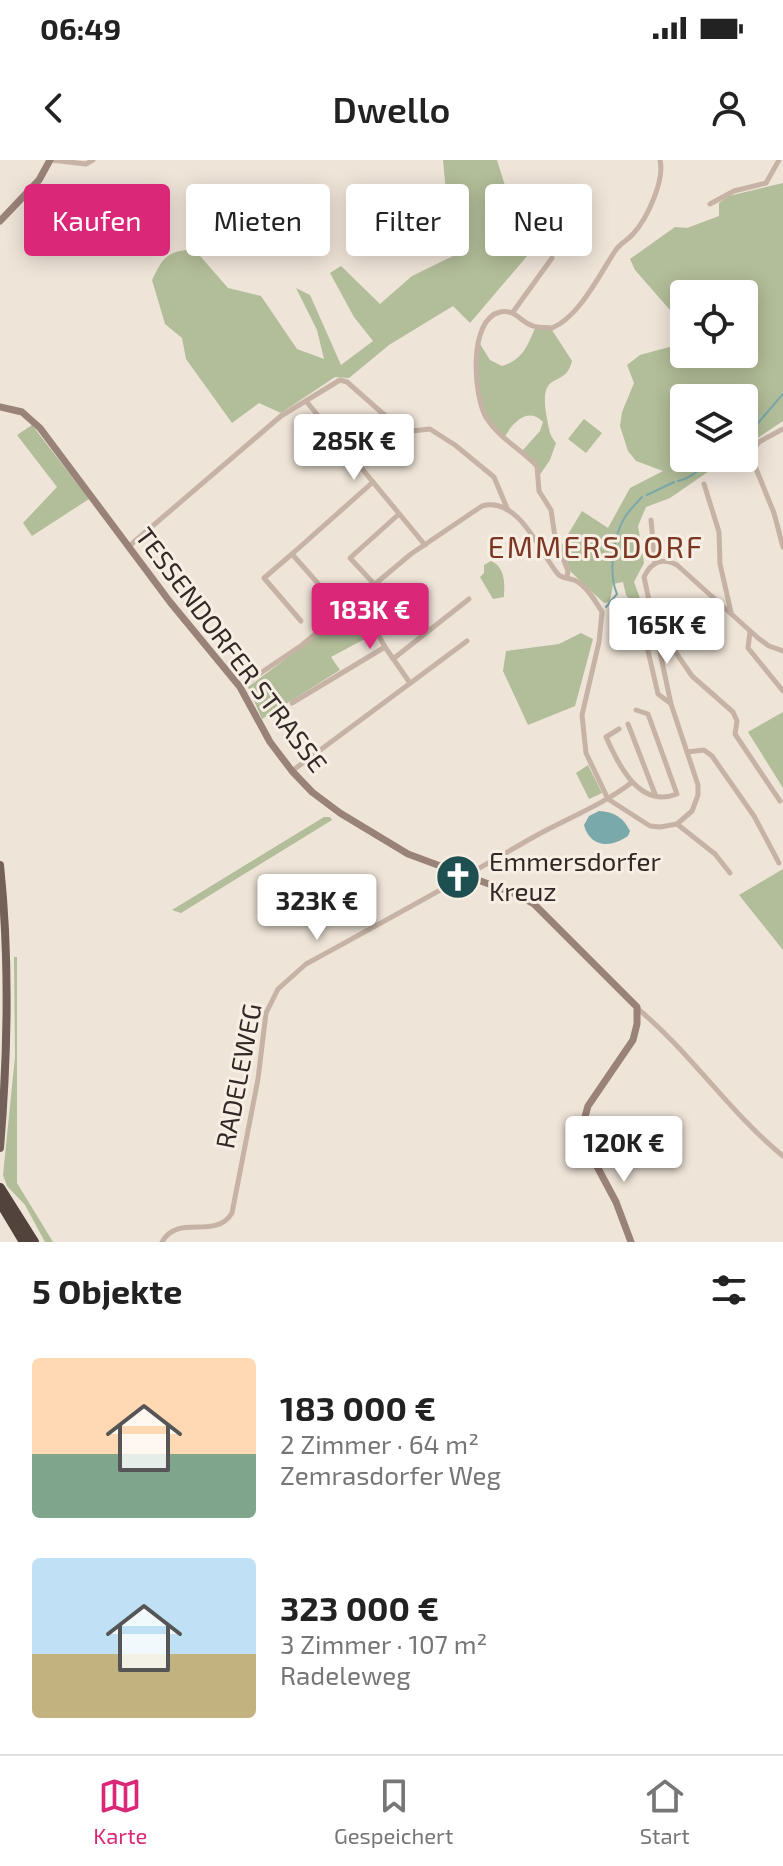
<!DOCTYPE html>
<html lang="de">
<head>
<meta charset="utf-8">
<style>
  :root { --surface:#fff; --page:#f2f2f2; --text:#222; --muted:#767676; --line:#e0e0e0; --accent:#db2777 }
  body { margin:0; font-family:"Exo 2",sans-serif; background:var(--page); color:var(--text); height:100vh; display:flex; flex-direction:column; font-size:30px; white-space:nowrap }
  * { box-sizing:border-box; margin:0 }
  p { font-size:26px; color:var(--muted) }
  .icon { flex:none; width:44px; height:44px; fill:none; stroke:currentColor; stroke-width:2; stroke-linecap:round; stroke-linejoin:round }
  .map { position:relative; height:1082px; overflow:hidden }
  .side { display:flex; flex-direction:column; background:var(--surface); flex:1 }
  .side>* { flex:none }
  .top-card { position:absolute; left:24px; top:24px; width:736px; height:72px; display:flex; gap:16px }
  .fabs { position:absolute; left:670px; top:120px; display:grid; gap:16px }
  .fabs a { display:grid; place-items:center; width:88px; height:88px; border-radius:8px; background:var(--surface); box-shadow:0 4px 20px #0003; font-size:40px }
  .price { position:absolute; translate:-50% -68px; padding:0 18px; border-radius:8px; background:#fff; color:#222; font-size:26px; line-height:52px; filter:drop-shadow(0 2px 4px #0008) }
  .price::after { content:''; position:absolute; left:50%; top:48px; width:24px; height:18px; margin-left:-12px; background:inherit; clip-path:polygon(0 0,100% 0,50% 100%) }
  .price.current { background:var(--accent); color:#fff }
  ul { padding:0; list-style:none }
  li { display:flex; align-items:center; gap:24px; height:200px; padding:0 32px }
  li span { display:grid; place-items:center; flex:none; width:224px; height:160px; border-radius:8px; color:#555 }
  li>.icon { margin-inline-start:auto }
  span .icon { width:96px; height:96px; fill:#fffc; stroke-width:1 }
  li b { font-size:34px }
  h2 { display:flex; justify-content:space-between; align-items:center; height:96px; padding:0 32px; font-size:34px }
  .chip { padding:0 28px; border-radius:8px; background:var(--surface); box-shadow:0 4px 20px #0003; font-size:28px; line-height:72px }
  .chip.current { background:var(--accent); color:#fff }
  .status { display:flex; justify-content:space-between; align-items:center; height:56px; padding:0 40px; background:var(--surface); direction:ltr }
  .status svg { height:22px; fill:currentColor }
  header { display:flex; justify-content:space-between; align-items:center; height:104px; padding:0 32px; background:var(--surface); font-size:36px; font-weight:600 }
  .tab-bar { display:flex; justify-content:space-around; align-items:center; height:112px; border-top:2px solid var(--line); background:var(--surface); font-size:22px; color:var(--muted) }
  .tab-bar a { display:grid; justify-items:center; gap:4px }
  .tab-bar .current { color:var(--accent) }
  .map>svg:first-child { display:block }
</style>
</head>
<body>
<div class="status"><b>06:49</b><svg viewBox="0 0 49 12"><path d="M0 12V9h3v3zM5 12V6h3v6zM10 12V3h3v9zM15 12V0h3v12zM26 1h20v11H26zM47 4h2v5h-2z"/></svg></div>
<header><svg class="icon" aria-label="back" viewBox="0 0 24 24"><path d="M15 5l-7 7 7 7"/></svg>Dwello<svg class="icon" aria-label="person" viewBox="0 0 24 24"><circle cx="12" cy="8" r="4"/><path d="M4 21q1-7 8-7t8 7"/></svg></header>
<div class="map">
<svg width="783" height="1082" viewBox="0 0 783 1082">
  <rect width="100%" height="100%" fill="#efe4d8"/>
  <g fill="#b2bd99">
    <path d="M443 0H497L518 67 545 75 470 163 453 146 389 185 349 218 335 217 281 253 259 243 232 263 186 199 182 178 165 164 152 120C164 96 166 92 194 89L228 128 261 136 297 189 324 199 317 170 296 128 310 135 341 205 373 181 354 157 330 113 341 106 380 144 412 116 461 92 448 53Z"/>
    <polygon points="783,23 783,261 744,287 744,238 684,238 684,298 728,298 670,338 646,347 638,366 644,403 634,422 641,441 635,446 626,435 623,422 613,424 610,442 604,443 571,412 561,386 582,351 608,368 630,328 663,311 636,301 628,291 620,266 622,252 634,223 627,205 640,195 684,183 684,194 744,194 744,134 684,134 684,166 635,110 630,99 675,67 687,68 719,56 719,43 729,36"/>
    <path d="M536 166 552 170 572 201C565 231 537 206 547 259 549 268 549 275 556 283L550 300 539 316 538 311 522 291 540 271 543 262C528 246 512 263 504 278 477 254 473 217 480 184L490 200 502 206C524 199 527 186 536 166Z"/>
    <polygon points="584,259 602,273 586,293 568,279"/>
    <polygon points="32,265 89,339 32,376 23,363 57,327 17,275"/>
    <path d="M491 401C505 407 505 423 504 437L493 439 480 417 484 413V405Z"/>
    <polygon points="358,445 374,474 331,497 340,510 262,559 248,527"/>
    <polygon points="581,473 593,479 575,546 528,565 503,511 506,491 559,484"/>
    <polygon points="783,552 783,628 748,572"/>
    <polygon points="588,605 602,633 589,639 576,613"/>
    <polygon points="324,657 330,657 332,660 181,753 172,750"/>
    <polygon points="783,709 783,790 739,735"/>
    <polygon points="14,797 17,797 17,1023 53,1082 45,1082 25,1045 7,1026 3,1015 15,897"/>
  </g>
  <path fill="#79a9aa" d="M599 651C614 652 623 657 630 671L628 676C611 688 590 688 584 665L589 656Z"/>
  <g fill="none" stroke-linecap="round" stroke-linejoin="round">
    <g stroke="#79a9aa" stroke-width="2">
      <polyline points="744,270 758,263 783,234"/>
      <path d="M678 321C692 318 703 306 715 298"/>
      <polyline points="647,335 674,322"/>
      <path d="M606 447 617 434C608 413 613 376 625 357 629 350 637 343 642 337"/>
    </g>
    <g stroke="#c6b3a5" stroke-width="5">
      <polyline points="51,0 86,4 93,0"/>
      <polyline points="710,44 734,31 766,23 779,0"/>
      <polyline points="513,152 552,98"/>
      <polyline points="306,241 425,385"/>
      <polyline points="783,269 759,282 750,294 774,353 783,387"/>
      <polyline points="704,324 719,372 720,404 731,452"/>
      <polyline points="651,360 655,403"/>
      <polyline points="128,387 281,256 340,220 347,222 397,266 412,271 430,269 455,285 494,317 507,348"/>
      <polyline points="292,394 264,418 301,461"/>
      <path d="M567 417 568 411 555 377 551 350 539 331 537 306C521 289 499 278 487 259 473 237 468 159 500 152 516 149 520 162 533 166 539 168 547 167 552 168 579 157 600 114 615 91 620 83 627 81 633 74 647 59 665 20 660 0"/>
      <polyline points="376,426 350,398 399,354"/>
      <polyline points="329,436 292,394 373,322"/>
      <polyline points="359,440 385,487 410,523"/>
      <polyline points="750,472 748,488 783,531"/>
      <polyline points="645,478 658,534 670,543"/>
      <polyline points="657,483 672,487 692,516 733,552 737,561 735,574 780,641"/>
      <polyline points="393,499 469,439"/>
      <path d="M240 527 302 485 411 394 482 346C518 336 539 390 557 413 562 420 571 417 578 422 588 428 596 442 602 452L599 482 582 555 586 593 608 639 650 666 660 667 677 664 692 651 698 635V625L671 544 644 417C651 402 662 397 677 405L758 478 769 486 783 491"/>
      <polyline points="292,543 385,487"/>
      <polyline points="628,564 655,634"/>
      <path d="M619 569 606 577C618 604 639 649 677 634L648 554 636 550"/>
      <polyline points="687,592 704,590 712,596 754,656 779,703"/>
      <polyline points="292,611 467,481"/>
      <polyline points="677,664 715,694 730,713"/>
      <path d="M637 848C691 893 729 952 783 996"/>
      <path d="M162 1082C178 1053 215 1081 232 1053L258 919 266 853 278 829 306 804C381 763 456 722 530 679 563 660 601 646 631 623"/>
    </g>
    <g stroke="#998277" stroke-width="7">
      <polyline points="0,61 39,20 50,0"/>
      <polyline points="0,247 22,252 40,268 170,442 240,527 270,582 292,611 312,632 340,653 408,694 513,733 534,744 637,847 637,864 633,880 588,946 583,964 584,982 616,1042 631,1082"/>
    </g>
    <path stroke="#736058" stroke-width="8" d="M0 705C10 800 8 893 0 988"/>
    <g stroke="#53433d" stroke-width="10">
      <polyline points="0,1028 34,1082"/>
      <polyline points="0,1042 24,1082"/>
    </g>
  </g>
  <defs>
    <g id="church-disc" transform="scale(2.3)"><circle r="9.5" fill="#1e4f51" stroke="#f7eee4"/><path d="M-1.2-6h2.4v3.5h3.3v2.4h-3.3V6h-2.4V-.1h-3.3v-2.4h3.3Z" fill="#fff"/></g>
  </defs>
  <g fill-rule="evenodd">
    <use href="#church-disc" x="458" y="717"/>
  </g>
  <g text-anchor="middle" stroke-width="6" stroke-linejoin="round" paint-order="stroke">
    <g font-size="26" fill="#322926" stroke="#f7eee4">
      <text transform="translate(231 490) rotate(53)" y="9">TESSENDORFER STRASSE</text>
      <text transform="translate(239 916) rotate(-79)" y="9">RADELEWEG</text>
    </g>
    <g font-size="26" fill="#322926" stroke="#f7eee4" text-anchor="start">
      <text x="489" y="711">Emmersdorfer<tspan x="489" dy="30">Kreuz</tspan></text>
    </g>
    <g font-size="30" letter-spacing="2" fill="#7c3724" stroke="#f7eee4">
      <text x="596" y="398">EMMERSDORF</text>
    </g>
  </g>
</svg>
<div class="fabs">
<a><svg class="icon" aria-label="locate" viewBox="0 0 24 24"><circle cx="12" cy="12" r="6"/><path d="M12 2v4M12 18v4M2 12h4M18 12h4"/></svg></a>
<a><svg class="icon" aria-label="layers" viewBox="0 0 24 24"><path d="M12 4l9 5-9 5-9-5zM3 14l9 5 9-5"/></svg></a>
</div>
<b class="price" style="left:354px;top:322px">285K €</b>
<b class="price current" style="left:370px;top:491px">183K €</b>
<b class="price" style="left:667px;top:506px">165K €</b>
<b class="price" style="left:317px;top:782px">323K €</b>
<b class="price" style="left:624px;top:1024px">120K €</b>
<div class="top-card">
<a class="chip current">Kaufen</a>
<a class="chip">Mieten</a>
<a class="chip">Filter</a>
<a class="chip">Neu</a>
</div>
</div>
<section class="side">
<h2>5 Objekte<svg class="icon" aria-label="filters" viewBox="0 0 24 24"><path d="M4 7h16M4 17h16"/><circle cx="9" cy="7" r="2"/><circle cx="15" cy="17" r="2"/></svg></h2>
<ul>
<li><span style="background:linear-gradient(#ffd9b3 60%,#7fa58c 0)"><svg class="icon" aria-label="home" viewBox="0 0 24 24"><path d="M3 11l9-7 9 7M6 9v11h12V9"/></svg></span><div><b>183 000 €</b><p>2 Zimmer · 64 m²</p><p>Zemrasdorfer Weg</p></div></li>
<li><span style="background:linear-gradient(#bfe0f5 60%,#c2b280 0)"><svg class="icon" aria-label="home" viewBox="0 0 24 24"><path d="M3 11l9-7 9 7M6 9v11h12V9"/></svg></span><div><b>323 000 €</b><p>3 Zimmer · 107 m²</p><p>Radeleweg</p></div></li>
</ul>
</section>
<nav class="tab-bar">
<a class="current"><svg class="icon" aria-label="map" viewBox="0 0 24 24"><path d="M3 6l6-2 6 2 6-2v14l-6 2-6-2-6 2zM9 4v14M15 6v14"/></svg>Karte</a>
<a><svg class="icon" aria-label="saved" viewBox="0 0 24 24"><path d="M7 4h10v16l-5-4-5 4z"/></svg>Gespeichert</a>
<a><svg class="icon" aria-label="home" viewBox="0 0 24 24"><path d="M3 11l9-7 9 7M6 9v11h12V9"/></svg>Start</a>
</nav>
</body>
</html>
